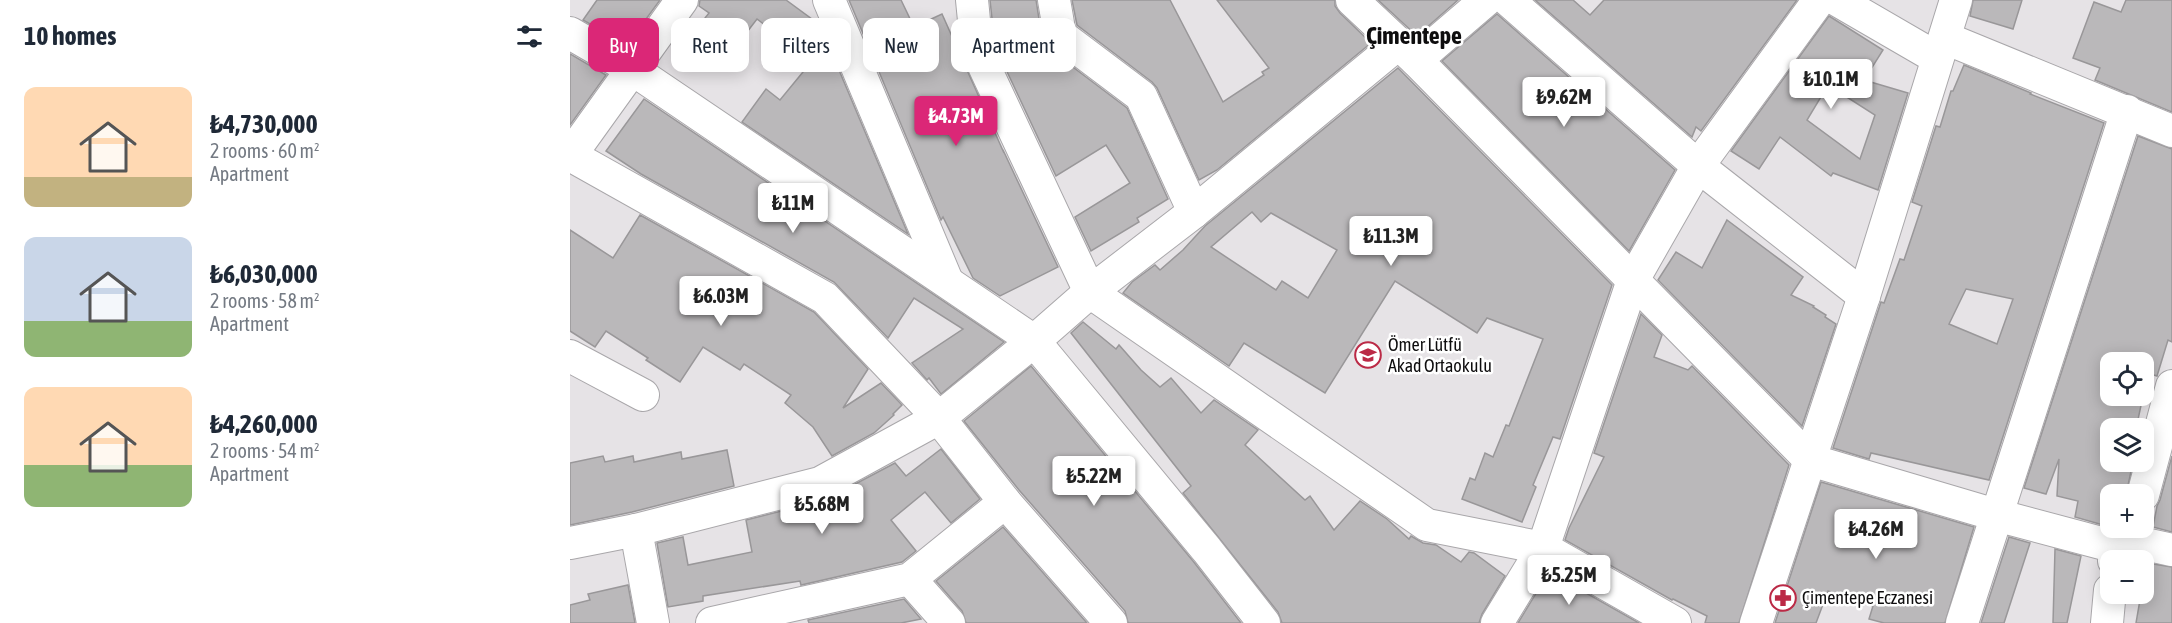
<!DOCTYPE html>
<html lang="en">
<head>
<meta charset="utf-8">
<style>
  :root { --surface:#fff; --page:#f6f6f7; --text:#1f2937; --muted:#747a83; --accent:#db2777 }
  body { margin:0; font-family:"Asap Condensed",sans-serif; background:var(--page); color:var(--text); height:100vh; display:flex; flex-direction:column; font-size:22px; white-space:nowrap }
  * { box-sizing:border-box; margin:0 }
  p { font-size:20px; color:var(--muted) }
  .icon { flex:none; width:33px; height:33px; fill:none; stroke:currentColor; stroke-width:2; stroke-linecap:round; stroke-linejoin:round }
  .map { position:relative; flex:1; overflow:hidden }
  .sheet { display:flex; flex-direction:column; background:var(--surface); width:570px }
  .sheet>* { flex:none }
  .top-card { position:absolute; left:18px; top:18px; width:570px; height:54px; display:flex; gap:12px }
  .fabs { position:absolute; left:1530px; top:352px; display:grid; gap:12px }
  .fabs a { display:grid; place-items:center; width:54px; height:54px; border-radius:12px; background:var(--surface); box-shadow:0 3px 15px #0003; font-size:30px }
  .price { position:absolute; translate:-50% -51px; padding:0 14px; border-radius:6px; background:#fff; color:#222; font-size:20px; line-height:39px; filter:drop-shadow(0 2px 3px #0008) }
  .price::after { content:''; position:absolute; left:50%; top:36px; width:18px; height:14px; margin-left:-9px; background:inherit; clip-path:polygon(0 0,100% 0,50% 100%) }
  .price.on { background:var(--accent); color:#fff }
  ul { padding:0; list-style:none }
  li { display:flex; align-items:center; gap:18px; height:150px; padding:0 24px }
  li span { display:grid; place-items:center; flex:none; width:168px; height:120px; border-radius:12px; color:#555 }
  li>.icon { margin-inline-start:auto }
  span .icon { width:72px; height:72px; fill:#fffc; stroke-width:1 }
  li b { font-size:26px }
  h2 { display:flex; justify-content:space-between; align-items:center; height:72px; padding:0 24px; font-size:26px }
  .tag { padding:0 21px; border-radius:12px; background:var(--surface); box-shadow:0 3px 15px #0003; font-size:21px; line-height:54px }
  .tag.on { background:var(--accent); color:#fff }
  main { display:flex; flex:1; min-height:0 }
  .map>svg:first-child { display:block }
</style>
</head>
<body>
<main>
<section class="sheet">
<h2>10 homes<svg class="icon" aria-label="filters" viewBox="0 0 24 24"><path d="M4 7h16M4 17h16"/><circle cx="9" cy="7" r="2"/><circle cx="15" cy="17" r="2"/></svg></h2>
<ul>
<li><span style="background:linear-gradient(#ffd9b3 75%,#c2b280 0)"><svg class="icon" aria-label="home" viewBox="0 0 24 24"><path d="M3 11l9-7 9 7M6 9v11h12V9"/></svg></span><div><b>₺4,730,000</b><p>2 rooms · 60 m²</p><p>Apartment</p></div></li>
<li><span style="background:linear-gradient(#c9d6e8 70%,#8fb573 0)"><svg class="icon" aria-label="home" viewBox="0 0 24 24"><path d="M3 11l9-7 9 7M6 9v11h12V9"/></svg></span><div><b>₺6,030,000</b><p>2 rooms · 58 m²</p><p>Apartment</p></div></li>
<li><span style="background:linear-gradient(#ffd9b3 65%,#8fb573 0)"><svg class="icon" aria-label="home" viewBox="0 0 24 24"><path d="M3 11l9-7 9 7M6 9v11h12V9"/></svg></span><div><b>₺4,260,000</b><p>2 rooms · 54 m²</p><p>Apartment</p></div></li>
</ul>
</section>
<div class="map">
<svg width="1602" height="623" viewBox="0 0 1602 623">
  <rect width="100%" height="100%" fill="#e6e3e6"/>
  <g fill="#bab8ba" stroke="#999799" stroke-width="1.5" fill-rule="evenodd">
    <polygon points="27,0 90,0 57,45 13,20"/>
    <polygon points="130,0 216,0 250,25 338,234 172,122 196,89 210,100 242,61 187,19 154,62 120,37 139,13 129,6"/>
    <polygon points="279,0 331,0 344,27 372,14 434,153 433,150 488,267 430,296 403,278 373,217 371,220"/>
    <polygon points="420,0 466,0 472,38 479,49 557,108 598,199 567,218 569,222 521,251 505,217 560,183 536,145 486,176 425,46"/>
    <polygon points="502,0 600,0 653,102 694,75 692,72 699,68 647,0 765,0 765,6 770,13 801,43 647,170 629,180 587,88 582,82 507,25"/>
    <polygon points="808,0 888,0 847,36"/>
    <polygon points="965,0 1003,0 1020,15 1034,0 1227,0 1131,131 1126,127 1122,137"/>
    <polygon points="1403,0 1452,0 1443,29 1400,16"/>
    <polygon points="1556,0 1602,0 1602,112 1525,80 1530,68 1503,58 1524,2 1551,12"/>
    <polygon points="927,14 1105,170 1059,251 872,61"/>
    <path d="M1259 16 1313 50 1294 80 1338 93 1308 190 1263 173 1261 176 1210 137 1189 169 1161 151ZM1258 85 1305 115 1290 159 1237 120Z"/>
    <polygon points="0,54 36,75 0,125"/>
    <path d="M1394 65 1461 93 1460 94 1534 123 1419 480 1301 453 1299 459 1263 448 1310 305 1311 302 1314 303 1330 259 1334 260 1352 206 1342 202 1366 126 1370 127 1381 91H1383ZM1396 289 1443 299 1427 344 1379 324Z"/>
    <path d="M828 68 1042 285 990 439 983 437 963 485 966 487 952 522 892 499 900 478 905 480 915 453 923 457 936 425 939 426 973 339 917 318 907 333 825 281 755 393 674 343 659 366 553 293 562 282 585 265 590 270 613 250 635 226ZM682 212 691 222 701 213 767 250 738 298 712 281 706 290 641 247Z"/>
    <polygon points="74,99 434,342 371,394 359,378 357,380 342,363 393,329 344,298 318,338 264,282 71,174 36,151"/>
    <polygon points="1568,136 1602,149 1602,342 1598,340 1587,376 1577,373 1574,391 1574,363 1540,363 1540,396 1573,396 1566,429 1540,429 1540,462 1563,462 1556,495 1540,495 1540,527 1505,517 1508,501 1487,496 1489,459 1476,494 1454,488"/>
    <polygon points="70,215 244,312 298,369 273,408 311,383 332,405 323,414 324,415 304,433 262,456 243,427 215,403 221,395 174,364 170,370 133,347 110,382 76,360 78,358 36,331 25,347 0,331 0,230 43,258"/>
    <polygon points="1157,220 1233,277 1221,295 1244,306 1243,307 1256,315 1255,317 1266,324 1232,426 1088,280 1106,252 1132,268"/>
    <polygon points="1071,314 1092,335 1084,357 1118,370 1122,366 1219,465 1169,623 1135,623 1137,616 1103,599 1102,600 995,540 999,528 1034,457 1024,453"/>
    <polygon points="513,322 546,349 549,345 571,370 590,387 601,378 631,413 644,400 688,430 675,445 735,500 740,496 764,530 790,501 817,519 839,539 841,536 853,543 866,545 891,562 899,552 904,553 935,576 912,614 909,623 712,623 708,612 613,493 621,486 501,333"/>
    <polygon points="461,366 623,561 671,623 558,623 555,611 449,490 394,421"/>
    <polygon points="371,449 410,499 381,523 355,492 321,520 346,551 332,562 231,585 230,581 133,596 133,601 98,607 87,543 113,537 118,565 182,552 176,520 255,500 325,463 336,476"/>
    <polygon points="157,450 164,486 62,512 0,525 0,463 33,456 35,462 63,456 64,462 111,452 112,459"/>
    <polygon points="1602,456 1602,532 1583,527 1587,506 1590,500"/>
    <polygon points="1251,482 1404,527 1375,623 1314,623 1299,619 1303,606 1258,591 1246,623 1205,623"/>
    <polygon points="433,527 517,623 396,623 392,611 366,581"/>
    <polygon points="1439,537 1460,543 1434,623 1411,623"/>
    <polygon points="1485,549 1511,556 1497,623 1483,623"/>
    <polygon points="1577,563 1602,567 1602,623 1566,623 1571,594 1574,594"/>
    <polygon points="979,572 1069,623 948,623"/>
    <polygon points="58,585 65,623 0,623 0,605 20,600 18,594"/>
    <polygon points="334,599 351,619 331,623 239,623 238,620"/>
  </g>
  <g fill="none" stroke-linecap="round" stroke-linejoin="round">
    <g stroke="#a9a7aa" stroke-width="34">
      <g id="minor">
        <polyline points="259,0 377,281"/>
        <polyline points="402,0 407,51 520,292 624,212 828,44"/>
        <polyline points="484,0 490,35 571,96 624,212"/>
        <polyline points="782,0 846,60 1240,460 1426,515 1546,547"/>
        <polyline points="938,0 1128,166 1294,296"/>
        <polyline points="1267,0 1367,58"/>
        <polyline points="0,33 62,69 464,341 520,292 857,525 973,548 1105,623"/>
        <polyline points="1375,38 1602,131"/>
        <polyline points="846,60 916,0"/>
        <polyline points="0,155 255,298 369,418 435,502 541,623"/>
        <polyline points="0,156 112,0"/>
        <polyline points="0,356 73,395"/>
        <polyline points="1573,495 1602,386"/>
        <polyline points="66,530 83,623"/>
        <polyline points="0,543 66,530 250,483 369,418 464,341 637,550 694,623"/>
        <polyline points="1544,561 1546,547 1561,541 1602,550"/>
        <polyline points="340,579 379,623"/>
        <polyline points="142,623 340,579 435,502"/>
        <polyline points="927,623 973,548 1063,280 1128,166 1249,0"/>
        <polyline points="1186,623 1294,296 1386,0"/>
        <polyline points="1392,623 1557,111"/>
        <polyline points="1537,623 1540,590"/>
      </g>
    </g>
    <use href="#minor" stroke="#fff" stroke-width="32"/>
  </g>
  <defs>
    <g id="school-ring" transform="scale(1.35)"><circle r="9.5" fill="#fff" stroke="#bb2a46" stroke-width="1.5"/><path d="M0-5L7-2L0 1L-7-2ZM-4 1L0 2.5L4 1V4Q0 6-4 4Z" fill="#bb2a46"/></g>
    <g id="pharmacy-ring" transform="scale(1.35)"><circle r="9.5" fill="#fff" stroke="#bb2a46" stroke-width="1.5"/><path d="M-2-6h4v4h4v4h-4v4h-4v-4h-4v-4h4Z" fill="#bb2a46"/></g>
  </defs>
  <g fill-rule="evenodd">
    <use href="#school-ring" x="798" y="355"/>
    <use href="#pharmacy-ring" x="1213" y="598"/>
  </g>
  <g text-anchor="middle" stroke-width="5" stroke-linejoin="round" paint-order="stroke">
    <g font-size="18" fill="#0e0d0e" stroke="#fff" text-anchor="start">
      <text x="818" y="351">Ömer Lütfü<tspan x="818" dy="21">Akad Ortaokulu</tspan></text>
      <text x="1232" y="604">Çimentepe Eczanesi</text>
    </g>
    <g font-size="24" font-weight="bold" fill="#0e0d0e" stroke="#fff">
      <text x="844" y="44">Çimentepe</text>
    </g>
  </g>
</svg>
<div class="fabs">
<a><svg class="icon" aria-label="locate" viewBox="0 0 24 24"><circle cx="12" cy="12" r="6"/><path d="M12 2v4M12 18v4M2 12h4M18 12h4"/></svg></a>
<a><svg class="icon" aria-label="layers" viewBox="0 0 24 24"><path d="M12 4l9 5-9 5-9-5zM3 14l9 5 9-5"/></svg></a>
<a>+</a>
<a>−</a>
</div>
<b class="price" style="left:1261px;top:110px">₺10.1M</b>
<b class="price" style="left:994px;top:128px">₺9.62M</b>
<b class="price on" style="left:386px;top:147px">₺4.73M</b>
<b class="price" style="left:223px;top:234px">₺11M</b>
<b class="price" style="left:821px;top:267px">₺11.3M</b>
<b class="price" style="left:151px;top:327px">₺6.03M</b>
<b class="price" style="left:524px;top:507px">₺5.22M</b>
<b class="price" style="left:252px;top:535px">₺5.68M</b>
<b class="price" style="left:1306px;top:560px">₺4.26M</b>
<b class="price" style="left:999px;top:606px">₺5.25M</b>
<div class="top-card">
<a class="tag on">Buy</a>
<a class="tag">Rent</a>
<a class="tag">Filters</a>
<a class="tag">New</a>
<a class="tag">Apartment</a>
</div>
</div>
</main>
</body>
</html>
